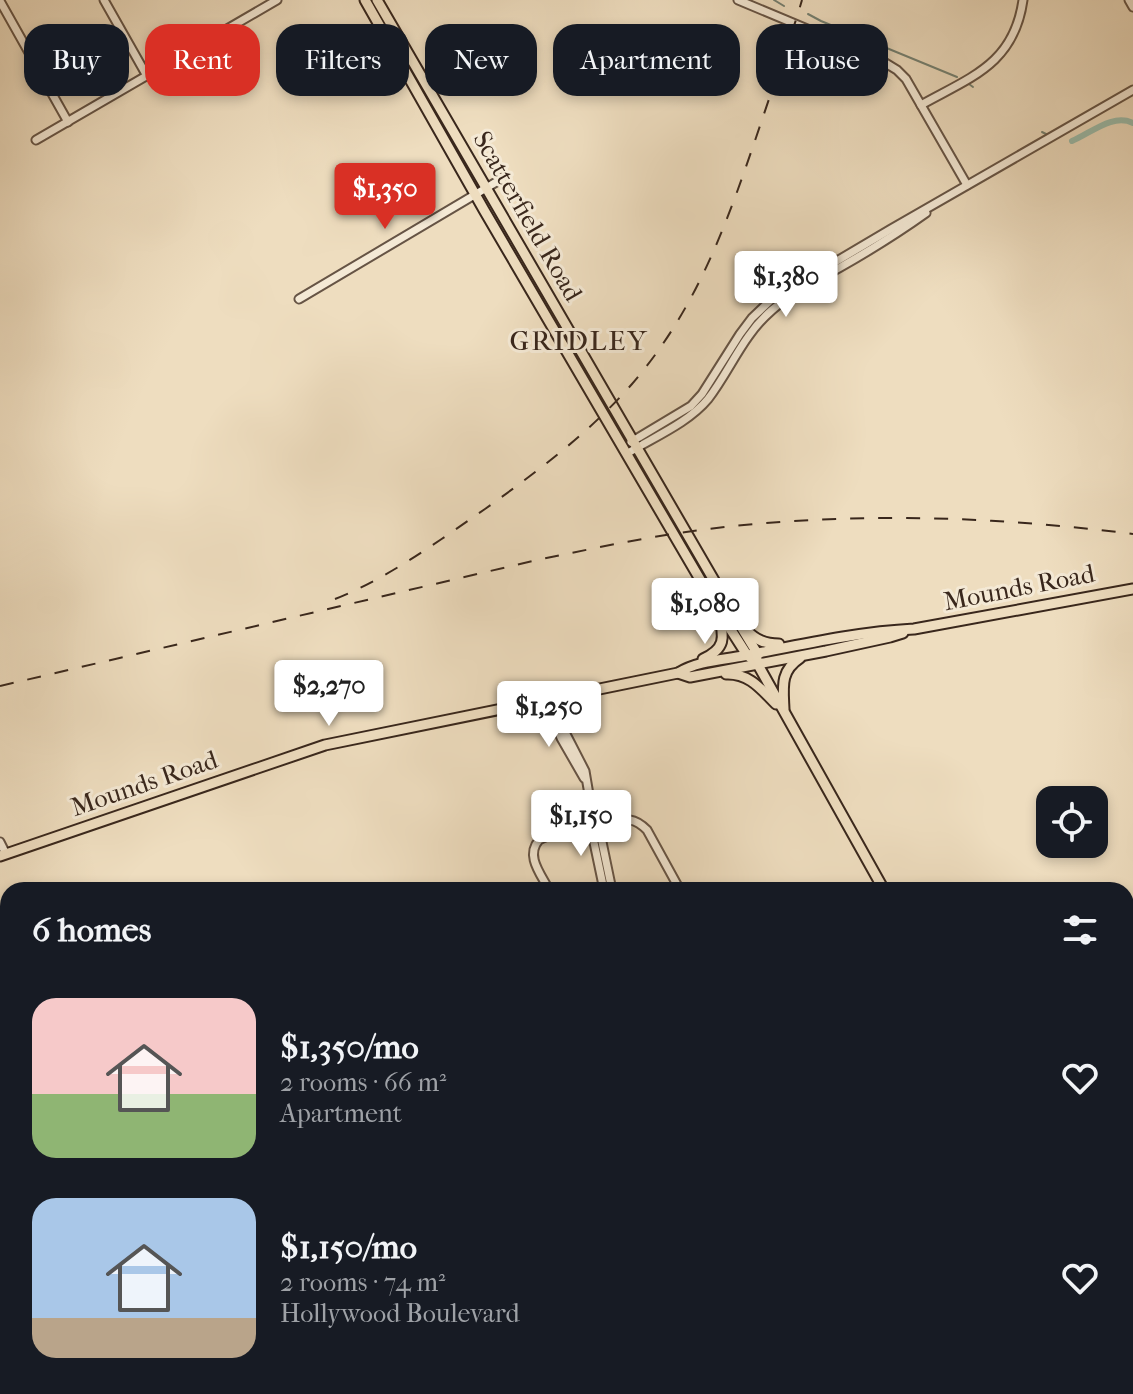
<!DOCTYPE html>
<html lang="en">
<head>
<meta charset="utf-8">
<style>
  :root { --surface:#171b24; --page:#20242c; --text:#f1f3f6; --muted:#9ea1a6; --accent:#d93025 }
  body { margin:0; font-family:"IM FELL French Canon",serif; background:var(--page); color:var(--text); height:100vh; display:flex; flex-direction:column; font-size:30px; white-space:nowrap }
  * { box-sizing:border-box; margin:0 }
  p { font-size:26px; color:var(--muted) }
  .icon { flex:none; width:44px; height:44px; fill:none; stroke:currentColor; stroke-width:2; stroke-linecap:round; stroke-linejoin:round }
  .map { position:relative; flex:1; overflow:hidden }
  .sheet { position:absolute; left:0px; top:882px; width:1134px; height:512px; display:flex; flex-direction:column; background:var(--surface); border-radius:24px 24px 0 0; box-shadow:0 4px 12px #0003 }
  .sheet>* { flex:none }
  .top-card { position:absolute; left:24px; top:24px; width:1086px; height:72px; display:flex; gap:16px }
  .tools { position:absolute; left:1036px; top:786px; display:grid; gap:16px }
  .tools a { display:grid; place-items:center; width:72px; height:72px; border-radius:16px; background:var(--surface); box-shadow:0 4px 12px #0003; font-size:40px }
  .price { position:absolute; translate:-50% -68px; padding:0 18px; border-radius:8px; background:#fff; color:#222; font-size:26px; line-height:52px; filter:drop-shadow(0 2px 4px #0008) }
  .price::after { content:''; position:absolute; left:50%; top:48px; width:24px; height:18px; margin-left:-12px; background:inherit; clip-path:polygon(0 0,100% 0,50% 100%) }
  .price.active { background:var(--accent); color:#fff }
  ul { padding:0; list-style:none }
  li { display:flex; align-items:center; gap:24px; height:200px; padding:0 32px }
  li span { display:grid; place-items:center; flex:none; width:224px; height:160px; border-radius:24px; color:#555 }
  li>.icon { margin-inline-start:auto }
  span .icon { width:96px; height:96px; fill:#fffc; stroke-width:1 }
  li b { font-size:34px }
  h2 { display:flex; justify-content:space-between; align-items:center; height:96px; padding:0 32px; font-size:34px }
  .pill { padding:0 28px; border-radius:24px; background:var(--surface); box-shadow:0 4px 12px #0003; font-size:28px; line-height:72px }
  .pill.active { background:var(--accent); color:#fff }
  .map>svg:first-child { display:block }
</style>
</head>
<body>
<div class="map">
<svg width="1133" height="1394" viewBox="0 0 1133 1394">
  <rect width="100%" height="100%" fill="#eeddbf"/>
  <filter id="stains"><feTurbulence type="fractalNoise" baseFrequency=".0025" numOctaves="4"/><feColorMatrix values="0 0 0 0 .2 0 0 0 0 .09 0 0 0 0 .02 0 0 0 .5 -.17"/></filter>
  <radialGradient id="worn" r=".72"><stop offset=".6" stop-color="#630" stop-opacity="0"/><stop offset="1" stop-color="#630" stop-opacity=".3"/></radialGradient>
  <polygon fill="#bcc08f" stroke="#7a7456" stroke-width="2" points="8,1297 8,1386 277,1386 290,1394 0,1394 0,1298"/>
  <polygon fill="#9bbdac" stroke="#748172" stroke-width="2" points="533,1386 891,1386 891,1394 535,1394"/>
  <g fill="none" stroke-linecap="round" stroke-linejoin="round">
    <g stroke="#748172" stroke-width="2">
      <polyline points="774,0 784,6"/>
      <polyline points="808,14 821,21 957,77"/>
      <polyline points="969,84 973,87"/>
      <polyline points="1042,132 1046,134"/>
      <polyline points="0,1345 8,1344"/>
    </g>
    <path stroke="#9bbdac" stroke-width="6" d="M1072 141C1091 133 1113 113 1133 123"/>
    <g stroke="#665445" stroke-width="11">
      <g id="minor">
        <polyline points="104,0 147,76"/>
        <polyline points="738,0 879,59 897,70 906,79 967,185"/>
        <polyline points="1129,0 1133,7"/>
        <polyline points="0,1 68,122"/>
        <path d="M921 105C971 77 1014 64 1023 0"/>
        <polyline points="36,140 277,0"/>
        <polyline points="299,299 503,178"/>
        <polyline points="631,442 691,406 702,394 740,334 752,318 771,300 891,229 1133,90"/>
        <path d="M628 453C654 437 688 423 708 399 731 369 742 336 772 310 792 293 816 281 839 268 869 251 898 233 926 213"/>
        <polyline points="554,697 566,734 585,771 594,824 592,833 604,890"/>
        <polyline points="545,699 561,738 584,778"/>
        <polyline points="594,824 601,837 612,890"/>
        <polyline points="0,842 6,854"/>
        <path d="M549 890C541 874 525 856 539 840 553 832 615 818 630 820 637 821 642 825 647 830L680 890"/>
        <polyline points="1126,1082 1133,1077"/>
        <polyline points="0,1098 8,1113"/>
        <polyline points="1126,1188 1133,1184"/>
      </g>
    </g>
    <g stroke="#39271c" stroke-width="13">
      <g id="major">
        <polyline points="365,0 484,210 715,605 747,655 757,663 884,890"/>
        <polyline points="377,0 737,620 757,653 757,658"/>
        <path d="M746 630C756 640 765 644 779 644"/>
        <path d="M703 659C725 649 725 638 719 616"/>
        <polyline points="678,673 690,677 826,651 890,637 903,633"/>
        <path d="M726 674C749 673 761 689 776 704"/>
        <path d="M784 709C783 687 780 671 800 658"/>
        <path d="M0 856 325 745 678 673C697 661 722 660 743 656 800 645 856 632 914 629L1133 589"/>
        <polyline points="1126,1303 1133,1315"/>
      </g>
    </g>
    <use href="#minor" stroke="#f4e9d5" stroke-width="7"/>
    <use href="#major" stroke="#eeddbf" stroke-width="9"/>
    <g stroke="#39271c" stroke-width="2" stroke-dasharray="14 14" stroke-linecap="butt">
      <path d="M335 599C390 577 437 542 485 509 538 471 589 433 632 384 700 305 729 217 762 120 775 80 790 41 802 0"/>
      <path d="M0 686 537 560C586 550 636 539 686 532 834 511 985 515 1133 534"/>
    </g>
  </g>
  <g text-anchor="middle" stroke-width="6" stroke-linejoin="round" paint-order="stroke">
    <g font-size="26" fill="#39271c" stroke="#f4e9d5">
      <text transform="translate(528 216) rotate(60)" y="9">Scatterfield Road</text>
      <text transform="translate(1019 587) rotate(-11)" y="9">Mounds Road</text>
      <text transform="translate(144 783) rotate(-19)" y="9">Mounds Road</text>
    </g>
    <g font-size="28" letter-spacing="2" fill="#39271c" stroke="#f4e9d5">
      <text x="579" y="350">GRIDLEY</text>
    </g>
  </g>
  <rect width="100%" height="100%" filter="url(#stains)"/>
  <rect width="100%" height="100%" fill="url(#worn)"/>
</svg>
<div class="tools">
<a><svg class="icon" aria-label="locate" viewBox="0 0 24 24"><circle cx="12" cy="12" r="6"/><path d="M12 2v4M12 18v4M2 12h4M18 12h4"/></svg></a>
</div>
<b class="price active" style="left:385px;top:231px">$1,350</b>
<b class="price" style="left:786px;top:319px">$1,380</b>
<b class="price" style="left:705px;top:646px">$1,080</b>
<b class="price" style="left:329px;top:728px">$2,270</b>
<b class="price" style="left:549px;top:749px">$1,250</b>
<b class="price" style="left:581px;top:858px">$1,150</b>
<div class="top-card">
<a class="pill">Buy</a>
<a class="pill active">Rent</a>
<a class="pill">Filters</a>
<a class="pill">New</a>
<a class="pill">Apartment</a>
<a class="pill">House</a>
</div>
<section class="sheet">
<h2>6 homes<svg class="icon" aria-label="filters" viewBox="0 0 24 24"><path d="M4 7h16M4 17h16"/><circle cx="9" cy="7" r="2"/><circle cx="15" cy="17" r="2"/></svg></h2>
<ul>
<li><span style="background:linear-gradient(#f6c9c9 60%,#8fb573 0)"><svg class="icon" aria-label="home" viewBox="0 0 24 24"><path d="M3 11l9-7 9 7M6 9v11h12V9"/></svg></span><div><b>$1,350/mo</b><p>2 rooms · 66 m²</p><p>Apartment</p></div><svg class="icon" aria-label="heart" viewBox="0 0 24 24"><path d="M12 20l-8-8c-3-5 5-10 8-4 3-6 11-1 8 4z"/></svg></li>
<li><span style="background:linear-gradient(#a9c7e8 75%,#b9a48a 0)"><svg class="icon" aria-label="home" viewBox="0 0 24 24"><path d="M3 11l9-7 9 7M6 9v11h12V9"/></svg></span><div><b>$1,150/mo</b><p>2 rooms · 74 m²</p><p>Hollywood Boulevard</p></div><svg class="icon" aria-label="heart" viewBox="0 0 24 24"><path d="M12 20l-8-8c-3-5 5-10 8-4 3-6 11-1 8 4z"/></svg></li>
</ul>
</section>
</div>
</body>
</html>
